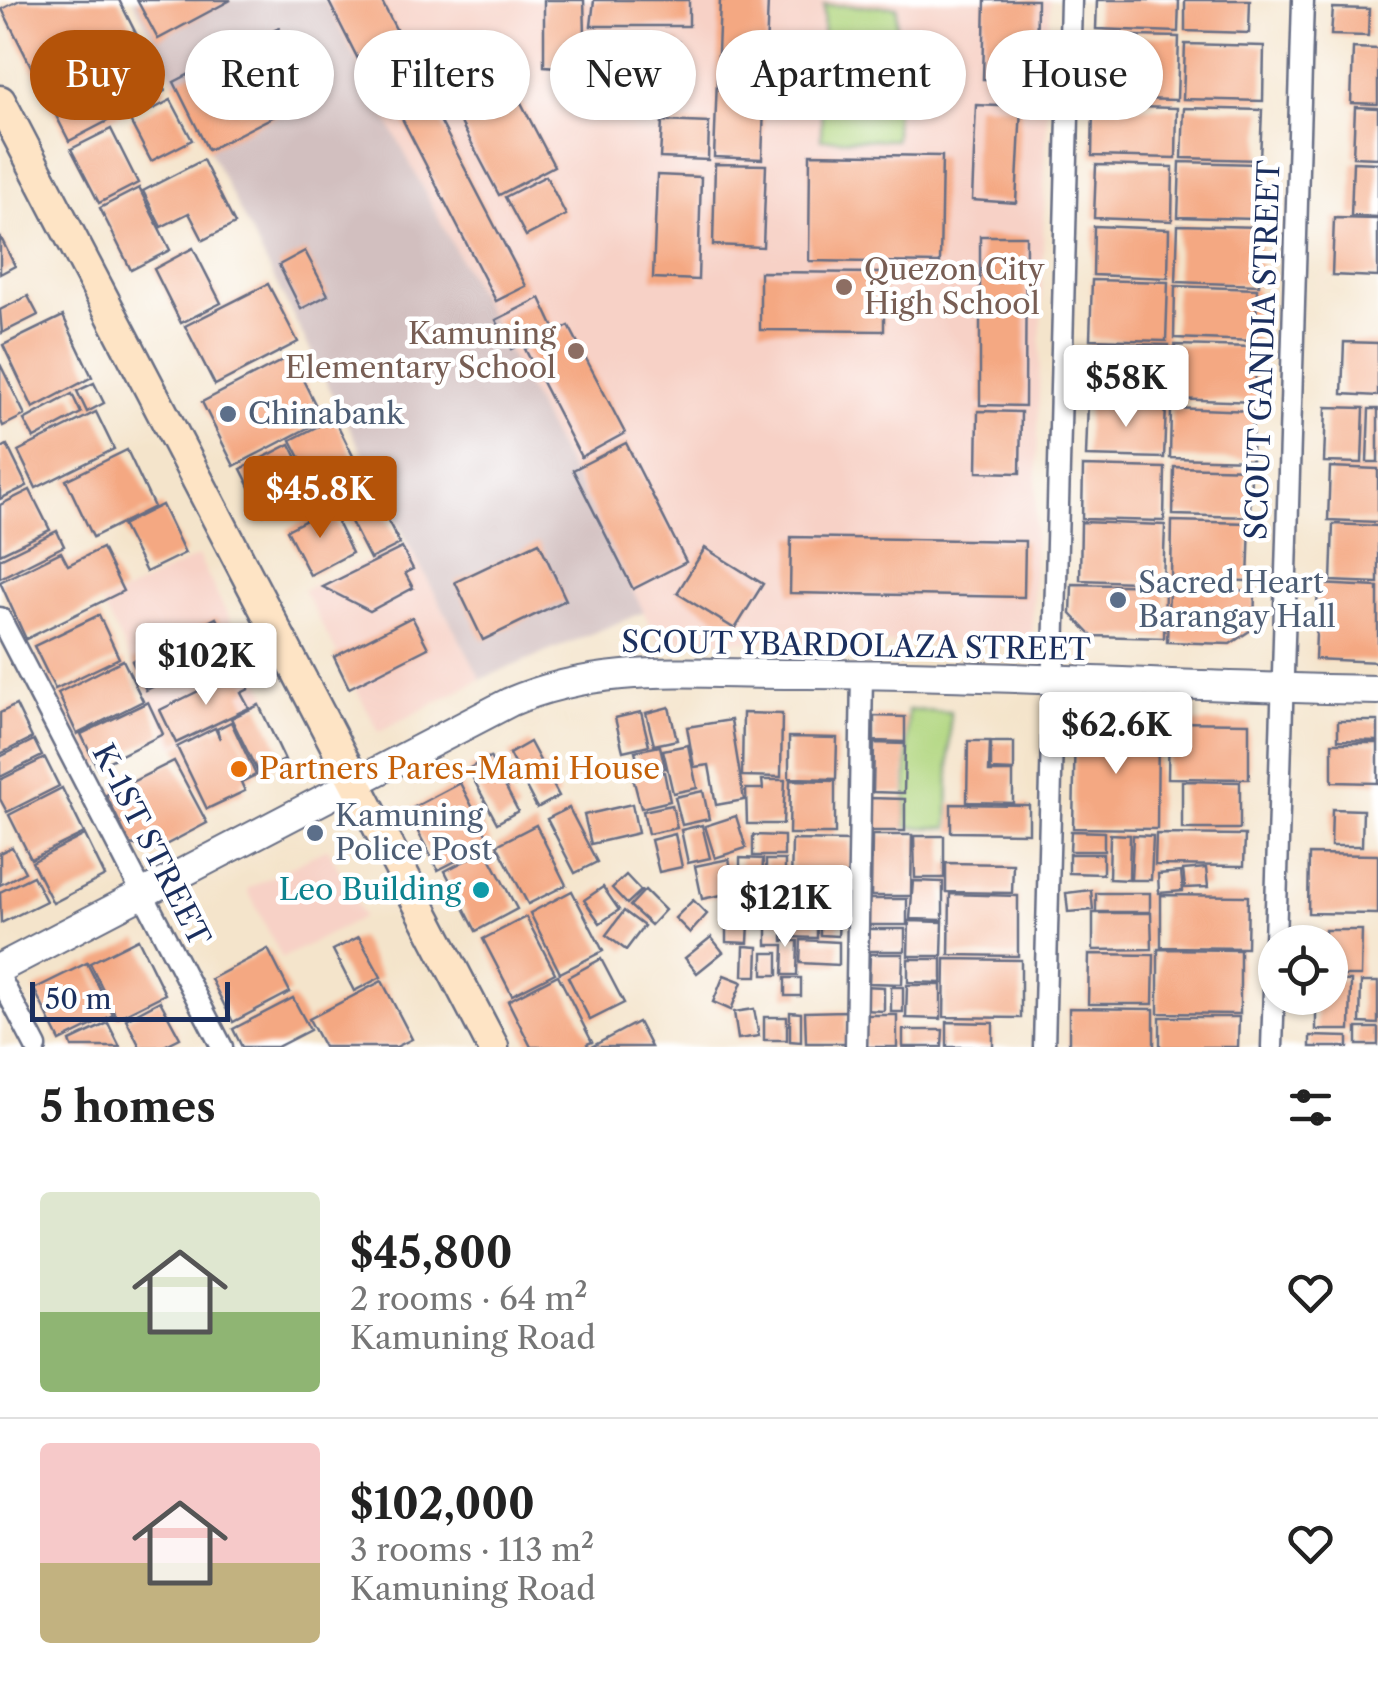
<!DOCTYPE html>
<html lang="en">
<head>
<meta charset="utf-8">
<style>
  :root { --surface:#fff; --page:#f6f6f6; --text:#222; --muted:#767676; --line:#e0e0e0; --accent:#b45309 }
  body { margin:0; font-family:"Libre Caslon Text",serif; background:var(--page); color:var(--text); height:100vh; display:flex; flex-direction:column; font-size:38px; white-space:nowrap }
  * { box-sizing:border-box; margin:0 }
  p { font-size:32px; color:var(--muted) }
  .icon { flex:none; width:55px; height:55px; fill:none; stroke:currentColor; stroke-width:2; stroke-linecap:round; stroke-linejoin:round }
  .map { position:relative; height:1047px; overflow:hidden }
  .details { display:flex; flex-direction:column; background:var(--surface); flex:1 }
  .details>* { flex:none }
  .banner { position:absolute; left:30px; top:30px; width:1320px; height:90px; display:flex; gap:20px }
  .buttons { position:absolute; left:1258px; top:925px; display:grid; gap:20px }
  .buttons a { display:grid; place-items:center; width:90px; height:90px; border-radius:50%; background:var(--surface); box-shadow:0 2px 8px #0004; font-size:50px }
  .scale { position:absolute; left:30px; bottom:25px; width:200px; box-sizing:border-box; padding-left:10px; border:5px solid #1b2f5e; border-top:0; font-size:28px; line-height:35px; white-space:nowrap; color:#1b2f5e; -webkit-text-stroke:8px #fff; paint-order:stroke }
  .price { position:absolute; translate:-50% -85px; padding:0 22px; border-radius:10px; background:#fff; color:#222; font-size:32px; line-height:65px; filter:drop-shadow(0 2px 5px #0008) }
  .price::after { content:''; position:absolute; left:50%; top:60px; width:30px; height:22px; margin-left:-15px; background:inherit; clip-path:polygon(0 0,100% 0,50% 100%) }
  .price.active { background:var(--accent); color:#fff }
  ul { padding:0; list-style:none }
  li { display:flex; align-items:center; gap:30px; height:250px; padding:0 40px }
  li+li { border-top:2px solid var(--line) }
  li span { display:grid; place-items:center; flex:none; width:280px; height:200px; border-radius:10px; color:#555 }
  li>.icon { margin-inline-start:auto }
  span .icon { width:120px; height:120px; fill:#fffc; stroke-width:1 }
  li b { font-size:42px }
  h2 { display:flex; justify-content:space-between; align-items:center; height:120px; padding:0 40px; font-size:42px }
  .tag { padding:0 35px; border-radius:45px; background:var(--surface); box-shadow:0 2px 8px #0004; font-size:35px; line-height:90px }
  .tag.active { background:var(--accent); color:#fff }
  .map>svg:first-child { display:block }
</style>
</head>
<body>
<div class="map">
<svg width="1378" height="1047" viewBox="0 0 1378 1047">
  <rect width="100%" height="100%" fill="#fff"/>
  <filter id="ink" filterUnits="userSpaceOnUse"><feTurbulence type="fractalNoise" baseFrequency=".01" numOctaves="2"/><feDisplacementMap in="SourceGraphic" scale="20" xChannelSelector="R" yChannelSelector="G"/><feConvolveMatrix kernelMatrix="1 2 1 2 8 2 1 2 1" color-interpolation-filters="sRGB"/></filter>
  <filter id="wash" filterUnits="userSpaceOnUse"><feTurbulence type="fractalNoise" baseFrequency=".0048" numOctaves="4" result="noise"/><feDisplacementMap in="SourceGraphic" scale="40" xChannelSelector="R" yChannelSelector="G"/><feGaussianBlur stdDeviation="2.25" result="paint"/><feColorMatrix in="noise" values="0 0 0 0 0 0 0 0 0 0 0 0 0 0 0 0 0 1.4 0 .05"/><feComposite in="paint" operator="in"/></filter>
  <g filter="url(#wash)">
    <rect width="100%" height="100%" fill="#f4e4cb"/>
    <g fill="#f7d1c6">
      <polygon points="325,0 1050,0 1032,645 658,640"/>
      <polygon points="408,543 481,679 379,732 303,590"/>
      <polygon points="198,556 269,698 174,747 102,604"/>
      <polygon points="328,848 363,917 282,958 247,889"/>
    </g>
    <polygon fill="#d2bfbf" points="133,0 325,0 644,612 481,679 408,543"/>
    <g fill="#b0d57e" stroke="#66826e" stroke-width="2.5">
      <polygon points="824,5 897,7 895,140 821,139"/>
      <polygon points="908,710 950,712 948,828 906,827"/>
    </g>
    <g id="blocks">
      <g fill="#f4a882">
        <polygon points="20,0 119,0 165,91 69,141 2,9"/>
        <polygon points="137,0 231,0 158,39"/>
        <polygon points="328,0 381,0 401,39 359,61"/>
        <polygon points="544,0 584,0 586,69 544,66"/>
        <polygon points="594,0 689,0 689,26 591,26"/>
        <polygon points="720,0 768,0 762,159 714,157"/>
        <polygon points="985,0 1037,0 1036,80 983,79"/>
        <polygon points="1097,0 1179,0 1178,32 1096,29"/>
        <polygon points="1185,0 1250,0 1249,33 1185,31"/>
        <polygon points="1333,8 1369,9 1368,36 1331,35"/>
        <polygon points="279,28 314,96 208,150 174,82"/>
        <polygon points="1094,35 1179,37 1177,100 1093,98"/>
        <polygon points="634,39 679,42 677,109 631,106"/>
        <polygon points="1185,44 1264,46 1263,101 1183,99"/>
        <polygon points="1353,48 1378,49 1378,104 1351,103"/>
        <polygon points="406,55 526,286 496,301 377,70"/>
        <polygon points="504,70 554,166 499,195 449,100"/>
        <polygon points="171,100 192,140 151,161 130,121"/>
        <polygon points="976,105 1021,107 1016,203 972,200"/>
        <polygon points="1093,106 1177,108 1176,158 1092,156"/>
        <polygon points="1355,107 1378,108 1378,158 1353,157"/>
        <polygon points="1184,108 1262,110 1260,160 1182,158"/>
        <polygon points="662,121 709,123 708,160 660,158"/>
        <polygon points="111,129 138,183 99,203 71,149"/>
        <polygon points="810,154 942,156 940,263 809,261"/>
        <polygon points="203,160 235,224 203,240 189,213 161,227 143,191"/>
        <polygon points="1180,162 1257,164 1255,219 1178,217"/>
        <polygon points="1353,162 1378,163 1378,217 1351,216"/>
        <polygon points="715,164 766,165 763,247 713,245"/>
        <polygon points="1096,165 1173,167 1172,221 1094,218"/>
        <polygon points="657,175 701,177 698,280 653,278"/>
        <polygon points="546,176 566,215 526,236 505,197"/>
        <polygon points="139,188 170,250 131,270 100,208"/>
        <polygon points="1334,218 1378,219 1378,277 1332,275"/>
        <polygon points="1178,225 1261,227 1259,285 1176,282"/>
        <polygon points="1094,226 1169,229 1168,278 1093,275"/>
        <polygon points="0,236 15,266 0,274"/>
        <polygon points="980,236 1026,236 1025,406 980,405"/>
        <polygon points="193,248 221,303 181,323 154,269"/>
        <polygon points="305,251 328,295 301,309 279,265"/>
        <polygon points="760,272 884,273 884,331 760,330"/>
        <polygon points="1092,280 1168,282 1166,341 1090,339"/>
        <polygon points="268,284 298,342 215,385 185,326"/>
        <polygon points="1175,286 1257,289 1256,341 1174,338"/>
        <polygon points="28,296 38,315 2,333 0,310"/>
        <polygon points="540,298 554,328 511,349 496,320"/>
        <polygon points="63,316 92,377 33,408 3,345"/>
        <polygon points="569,326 625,433 581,457 525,349"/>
        <polygon points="1344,342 1378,343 1378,396 1342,394"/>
        <polygon points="1090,343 1169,345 1167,400 1088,398"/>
        <polygon points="1175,345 1256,347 1255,402 1173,399"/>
        <polygon points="291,356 323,420 234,466 202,402"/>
        <polygon points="0,364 25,415 3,426 0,419"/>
        <polygon points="94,383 104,403 87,412 77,391"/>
        <polygon points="72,394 81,413 34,438 24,420"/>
        <polygon points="1088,401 1166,404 1164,458 1086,456"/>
        <polygon points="1326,407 1364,408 1362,463 1324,462"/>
        <polygon points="1171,408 1253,411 1252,460 1170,458"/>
        <polygon points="1369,409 1378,409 1378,462 1367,462"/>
        <polygon points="978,411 1021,412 1020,473 977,472"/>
        <polygon points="96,412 114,449 36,488 18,451"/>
        <polygon points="334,418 365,480 323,502 291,440"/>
        <polygon points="626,443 686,562 633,589 573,470"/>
        <polygon points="290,444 313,490 264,515 241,469"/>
        <polygon points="7,445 27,486 0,499 0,449"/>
        <polygon points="127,450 154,507 93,537 66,480"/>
        <polygon points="1083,466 1165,468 1164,521 1082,519"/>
        <polygon points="1174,467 1251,469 1250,517 1173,515"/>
        <polygon points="1330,467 1378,469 1378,522 1328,520"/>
        <polygon points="369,484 400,544 370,559 340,500"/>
        <polygon points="30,490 50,530 0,554 0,505"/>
        <polygon points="162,505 185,553 146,572 122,525"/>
        <polygon points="330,508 352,553 310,575 287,530"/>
        <polygon points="1172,521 1250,523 1248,581 1171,579"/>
        <polygon points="1081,522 1165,525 1163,583 1080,580"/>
        <polygon points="1333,524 1378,526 1378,583 1331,581"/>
        <polygon points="57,531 64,546 0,578 0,559"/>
        <polygon points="791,537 1025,541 1024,597 790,593"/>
        <polygon points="539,542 566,600 483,640 455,582"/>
        <polygon points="102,548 123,591 26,639 0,582 61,552 68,565"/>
        <polygon points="402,548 413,569 405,573 413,588 370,611 323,587"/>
        <polygon points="705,548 763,584 735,629 677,593"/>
        <polygon points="1072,584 1165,586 1164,638 1092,636 1071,614"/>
        <polygon points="1318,584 1378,587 1378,662 1315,659"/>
        <polygon points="1169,589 1255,591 1254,628 1230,644 1167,642"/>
        <polygon points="99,615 119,658 55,689 34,646"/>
        <polygon points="412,617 428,648 349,688 334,657"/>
        <polygon points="216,618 231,648 146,690 132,661"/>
        <polygon points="123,660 143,701 77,734 58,693"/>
        <polygon points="229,676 246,681 249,689 241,693 249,708 176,743 160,710"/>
        <polygon points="148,702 163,734 97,767 81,734"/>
        <polygon points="16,705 32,738 0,754 0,713"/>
        <polygon points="259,705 285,760 258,773 231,718"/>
        <polygon points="669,707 677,740 654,745 646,713"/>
        <polygon points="641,712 649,745 623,751 615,718"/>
        <polygon points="743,713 782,714 781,777 742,776"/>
        <polygon points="874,716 905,717 905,742 874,741"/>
        <polygon points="731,720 744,800 716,805 709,765 694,767 687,727"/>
        <polygon points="1338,721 1378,721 1378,741 1338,740"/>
        <polygon points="231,722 256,775 241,782 245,791 207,809 177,747 215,728 220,739 217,729"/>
        <polygon points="1169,722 1249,723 1249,779 1168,778"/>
        <polygon points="1075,725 1158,726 1157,829 1073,828"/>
        <polygon points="789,737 837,738 836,779 789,778"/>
        <polygon points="34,740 42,756 0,777 0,757"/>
        <polygon points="968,741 990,741 989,772 1013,772 1013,803 967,802"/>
        <polygon points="530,742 559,796 537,808 509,754"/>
        <polygon points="991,742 1014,742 1014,771 991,770"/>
        <polygon points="874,743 905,744 904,793 873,792"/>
        <polygon points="1332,743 1378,743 1378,783 1332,782"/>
        <polygon points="688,745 697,788 673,793 663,750"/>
        <polygon points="660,746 665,768 641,774 635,751"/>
        <polygon points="490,757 518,811 497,823 468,769"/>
        <polygon points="45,758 59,786 7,812 0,799 0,780"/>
        <polygon points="174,761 207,823 156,850 130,844 106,795"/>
        <polygon points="664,772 670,801 641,808 633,778"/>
        <polygon points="762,780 785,780 783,824 747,824 746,789 763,789"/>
        <polygon points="790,780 835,781 835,834 789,834"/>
        <polygon points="1182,781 1240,782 1240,829 1182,829"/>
        <polygon points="460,783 491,843 438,870 407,811"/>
        <polygon points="62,788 84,833 31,859 9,815"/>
        <polygon points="703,791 709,819 682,825 675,797"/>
        <polygon points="869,798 905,799 905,831 868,831"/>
        <polygon points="632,804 638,833 591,844 584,815"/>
        <polygon points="951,804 1029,805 1029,833 951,832"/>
        <polygon points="672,805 677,828 648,834 643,811"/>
        <polygon points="569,808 597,862 575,873 547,819"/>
        <polygon points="1332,809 1363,810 1362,846 1331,846"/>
        <polygon points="736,816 746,848 715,858 705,826"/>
        <polygon points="536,825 566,885 528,904 497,845"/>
        <polygon points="702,825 710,858 688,863 681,830"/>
        <polygon points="1071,831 1104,832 1104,851 1070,851"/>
        <polygon points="675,834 682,867 659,872 651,840"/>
        <polygon points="1110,834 1130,835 1129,880 1109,879"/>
        <polygon points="1156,834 1245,835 1244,866 1155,865"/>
        <polygon points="85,835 105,876 53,903 32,862"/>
        <polygon points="753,835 784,836 784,856 753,856"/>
        <polygon points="872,835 912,835 911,896 871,896"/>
        <polygon points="1133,835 1153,836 1151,880 1131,880"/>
        <polygon points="914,836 944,836 944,878 915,878"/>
        <polygon points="792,840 850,841 850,887 791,886"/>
        <polygon points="12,847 25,872 0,885 0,853"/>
        <polygon points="486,850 517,909 476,931 445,871"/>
        <polygon points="1069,854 1103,854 1103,874 1069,873"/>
        <polygon points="1309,854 1378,855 1378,914 1308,913"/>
        <polygon points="740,858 763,859 762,886 740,885"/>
        <polygon points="729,859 736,892 702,899 695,866"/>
        <polygon points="766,860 785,860 785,889 766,888"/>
        <polygon points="946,863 1013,864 1012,893 946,892"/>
        <polygon points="1206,868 1208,887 1185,888 1183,870"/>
        <polygon points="1181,872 1183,891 1159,893 1158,874"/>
        <polygon points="626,875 641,891 627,904 612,888"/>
        <polygon points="33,876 46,901 1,923 0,892"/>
        <polygon points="913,881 943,882 943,920 910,919"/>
        <polygon points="603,887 619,910 600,923 584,900"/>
        <polygon points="789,887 800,888 799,912 788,912"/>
        <polygon points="750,889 763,889 762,915 749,915"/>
        <polygon points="645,890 665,910 651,925 630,906"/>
        <rect x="827" y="890" width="21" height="24"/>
        <polygon points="1091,890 1093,910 1068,912 1066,893"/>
        <polygon points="572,891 603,951 560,973 530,913"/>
        <rect x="803" y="892" width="18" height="20"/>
        <rect x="1096" y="893" width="54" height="19"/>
        <polygon points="765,894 785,894 785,923 765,922"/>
        <polygon points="950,894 1018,896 1018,956 949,955"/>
        <polygon points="1161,895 1248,896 1247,948 1161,947"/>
        <rect x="867" y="899" width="40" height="26"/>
        <polygon points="693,900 707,914 690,933 675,918"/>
        <polygon points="624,911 644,926 626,950 606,935"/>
        <polygon points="1093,913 1151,913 1152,949 1093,950"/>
        <polygon points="789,914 817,915 817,938 788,937"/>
        <polygon points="526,917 555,973 512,995 483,939"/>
        <polygon points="820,919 839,920 838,936 820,935"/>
        <polygon points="726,921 749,922 748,943 726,942"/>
        <polygon points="909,921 943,922 942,956 908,956"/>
        <polygon points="767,927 783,927 783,941 798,941 797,975 783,975 784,945 767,945"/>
        <polygon points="868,929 905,929 905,951 867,951"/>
        <polygon points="1325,930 1362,930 1361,976 1330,976 1330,942 1325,942"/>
        <polygon points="359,937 381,977 354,991 333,950"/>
        <polygon points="711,937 723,952 697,973 685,958"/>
        <polygon points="138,939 165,994 117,1018 90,963"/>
        <polygon points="801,940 839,942 839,965 800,963"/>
        <polygon points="744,946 758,947 757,976 743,976"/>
        <polygon points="268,949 290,992 233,1022 211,979"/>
        <polygon points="1158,949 1240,950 1240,1014 1158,1013"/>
        <rect x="763" y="953" width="15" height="22"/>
        <polygon points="870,954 903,954 902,984 869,983"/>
        <polygon points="1089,954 1154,955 1153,1004 1088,1004"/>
        <polygon points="601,959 624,1003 590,1020 568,977"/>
        <polygon points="908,959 942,959 942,983 908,982"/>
        <polygon points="945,959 1021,960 1021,1018 944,1017"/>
        <polygon points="87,963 113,1015 60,1041 34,989"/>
        <polygon points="558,975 592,1042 587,1044 588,1047 531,1047 508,1001"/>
        <polygon points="724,975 742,982 731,1010 713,1002"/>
        <rect x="785" y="978" width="16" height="18"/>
        <polygon points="1330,980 1351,981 1350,1030 1316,1030 1316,998 1330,998"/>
        <polygon points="382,981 412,1039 396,1047 324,1047 309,1019"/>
        <polygon points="1361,982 1378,982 1378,1024 1360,1023"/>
        <polygon points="907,985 941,985 941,1019 906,1018"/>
        <polygon points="862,986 884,987 884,1011 862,1010"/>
        <rect x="891" y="987" width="12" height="25"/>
        <polygon points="293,998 310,1030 277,1047 242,1047 233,1029"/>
        <polygon points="160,1001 180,1038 162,1047 140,1047 126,1019"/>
        <polygon points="1069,1008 1154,1009 1154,1047 1069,1047"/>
        <polygon points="754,1009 759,1036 738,1039 734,1012"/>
        <polygon points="846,1011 847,1043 806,1043 805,1012"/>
        <polygon points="790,1012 801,1013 801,1042 790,1041"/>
        <rect x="864" y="1015" width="33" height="32"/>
        <rect x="764" y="1017" width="23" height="23"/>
        <polygon points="1160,1017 1239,1017 1238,1047 1160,1047"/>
        <polygon points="638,1022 651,1047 591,1047"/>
        <polygon points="947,1022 993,1023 993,1047 947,1047"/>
        <polygon points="108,1023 120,1047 72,1047 70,1041"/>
        <rect x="1357" y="1028" width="21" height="17"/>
        <polygon points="903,1030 943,1030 942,1047 903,1047"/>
        <polygon points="1310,1036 1348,1037 1348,1047 1310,1047"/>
      </g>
    </g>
  </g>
  <g filter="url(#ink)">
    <use href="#blocks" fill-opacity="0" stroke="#676e84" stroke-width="2.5"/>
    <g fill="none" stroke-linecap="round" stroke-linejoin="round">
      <g stroke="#676e84" stroke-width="25">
        <g id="minor">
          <polyline points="0,618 222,1047"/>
          <polyline points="1275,942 1303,0"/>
          <polyline points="0,978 36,1047"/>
          <polyline points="856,1047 862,673"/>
          <polyline points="1044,1047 1071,0"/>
          <polyline points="1272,1047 1275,959"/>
        </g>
      </g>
      <g stroke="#676e84" stroke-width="32">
        <path id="tertiary" d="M0 968 510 702C601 663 690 674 786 674 984 673 1181 687 1378 690"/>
      </g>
      <g stroke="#676e84" stroke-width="35">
        <polyline id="secondary" points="0,101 493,1047"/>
      </g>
      <use href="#minor" stroke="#fff" stroke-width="20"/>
      <use href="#tertiary" stroke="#fff" stroke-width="28"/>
      <use href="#secondary" stroke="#fee4c5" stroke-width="30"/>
    </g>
  </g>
  <g fill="#8d6e63" stroke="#fff" stroke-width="4">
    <circle cx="844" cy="287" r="10"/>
    <circle cx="576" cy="351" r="10"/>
  </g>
  <g fill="#5c6f8a" stroke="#fff" stroke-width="4">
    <circle cx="228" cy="414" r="10"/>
    <circle cx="1118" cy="600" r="10"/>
    <circle cx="315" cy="833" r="10"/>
  </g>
  <circle fill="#e8710a" stroke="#fff" stroke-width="4" cx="239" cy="769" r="10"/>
  <circle fill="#0f9aa8" stroke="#fff" stroke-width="4" cx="481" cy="890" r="10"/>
  <g text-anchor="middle" stroke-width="9" stroke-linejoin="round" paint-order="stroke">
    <g font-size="30" fill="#785e54" stroke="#fff" text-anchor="start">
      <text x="864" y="280">Quezon City<tspan x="864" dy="34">High School</tspan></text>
      <text x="556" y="344" text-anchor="end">Kamuning<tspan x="556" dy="34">Elementary School</tspan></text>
    </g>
    <g font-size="30" fill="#1b2f5e" stroke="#fff">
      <text transform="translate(1263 350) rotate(-88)" y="10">SCOUT GANDIA STREET</text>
      <text transform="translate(856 646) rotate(1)" y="10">SCOUT YBARDOLAZA STREET</text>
      <text transform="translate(151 845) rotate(63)" y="10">K-1ST STREET</text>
    </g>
    <g font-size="30" fill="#4e5e75" stroke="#fff" text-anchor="start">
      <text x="248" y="424">Chinabank</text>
      <text x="1138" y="593">Sacred Heart<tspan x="1138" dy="34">Barangay Hall</tspan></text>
      <text x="335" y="826">Kamuning<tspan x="335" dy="34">Police Post</tspan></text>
    </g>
    <g font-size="30" fill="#c56008" stroke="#fff" text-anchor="start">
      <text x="259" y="779">Partners Pares-Mami House</text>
    </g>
    <g font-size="30" fill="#0d838f" stroke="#fff" text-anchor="end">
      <text x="461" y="900">Leo Building</text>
    </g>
  </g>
</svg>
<div class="buttons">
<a><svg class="icon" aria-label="locate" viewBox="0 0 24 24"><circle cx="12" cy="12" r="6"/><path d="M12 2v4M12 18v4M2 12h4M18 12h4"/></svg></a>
</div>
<div class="scale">50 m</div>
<b class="price" style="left:1126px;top:430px">$58K</b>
<b class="price active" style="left:320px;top:541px">$45.8K</b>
<b class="price" style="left:206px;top:708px">$102K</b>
<b class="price" style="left:1116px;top:777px">$62.6K</b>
<b class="price" style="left:785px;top:950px">$121K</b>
<div class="banner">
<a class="tag active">Buy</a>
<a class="tag">Rent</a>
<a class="tag">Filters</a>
<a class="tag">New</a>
<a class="tag">Apartment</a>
<a class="tag">House</a>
</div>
</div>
<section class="details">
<h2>5 homes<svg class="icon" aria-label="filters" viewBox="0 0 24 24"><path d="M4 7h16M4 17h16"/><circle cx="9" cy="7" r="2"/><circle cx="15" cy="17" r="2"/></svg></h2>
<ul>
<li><span style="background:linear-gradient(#dfe7d0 60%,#8fb573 0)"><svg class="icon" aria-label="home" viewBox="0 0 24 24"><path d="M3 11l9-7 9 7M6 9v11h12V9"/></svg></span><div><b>$45,800</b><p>2 rooms · 64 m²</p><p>Kamuning Road</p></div><svg class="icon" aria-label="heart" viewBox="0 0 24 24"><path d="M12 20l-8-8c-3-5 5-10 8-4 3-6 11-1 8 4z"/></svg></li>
<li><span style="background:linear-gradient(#f6c9c9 60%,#c2b280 0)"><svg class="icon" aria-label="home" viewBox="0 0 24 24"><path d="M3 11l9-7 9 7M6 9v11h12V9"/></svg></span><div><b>$102,000</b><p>3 rooms · 113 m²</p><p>Kamuning Road</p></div><svg class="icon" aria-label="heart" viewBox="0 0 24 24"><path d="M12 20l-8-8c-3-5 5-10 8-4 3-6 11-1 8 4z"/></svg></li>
</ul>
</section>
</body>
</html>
